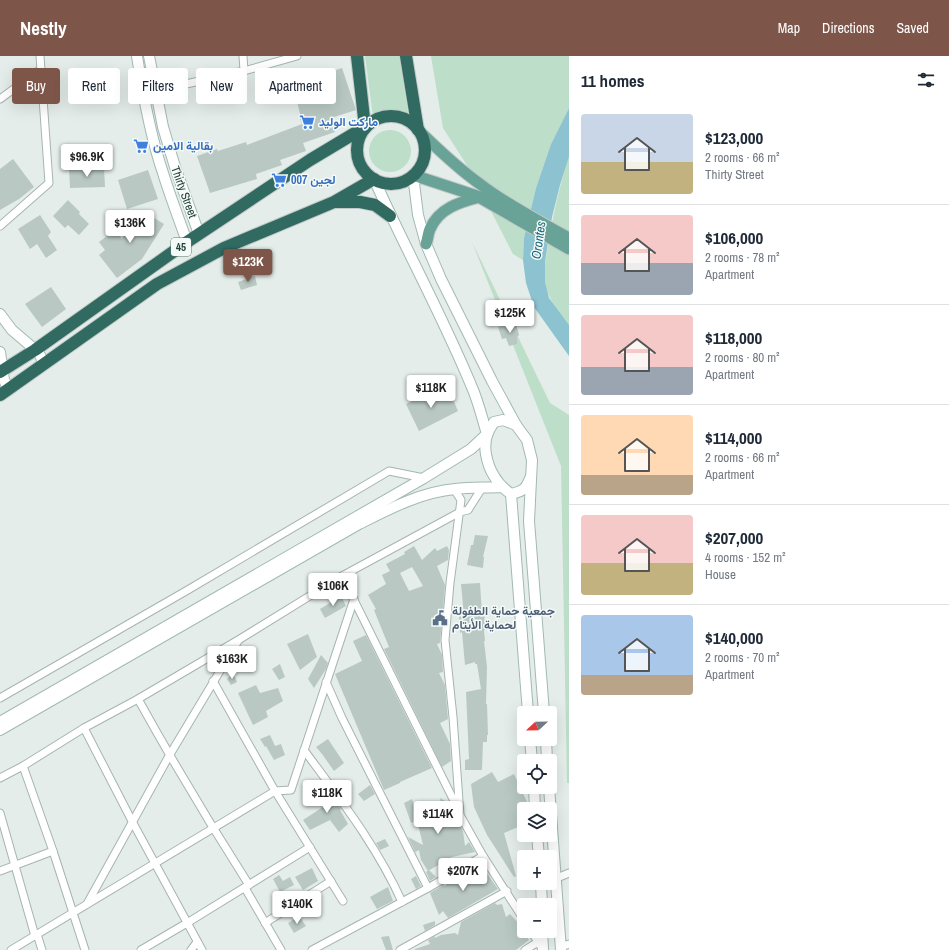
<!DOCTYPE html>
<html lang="en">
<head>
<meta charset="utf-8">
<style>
  :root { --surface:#fff; --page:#f2f2f3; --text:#1f2937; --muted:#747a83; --line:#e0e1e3; --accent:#7d5549 }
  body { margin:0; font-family:"Archivo Narrow",Vazirmatn,sans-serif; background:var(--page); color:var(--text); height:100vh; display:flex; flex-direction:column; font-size:15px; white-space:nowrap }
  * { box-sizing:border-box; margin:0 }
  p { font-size:13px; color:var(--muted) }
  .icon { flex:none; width:22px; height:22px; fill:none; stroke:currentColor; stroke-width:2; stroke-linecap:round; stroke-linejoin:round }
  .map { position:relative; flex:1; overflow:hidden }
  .sheet { display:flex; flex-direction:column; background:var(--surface); width:380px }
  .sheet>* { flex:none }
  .hud { position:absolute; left:12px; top:12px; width:380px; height:36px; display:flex; gap:8px }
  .needle { width:26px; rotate:248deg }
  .controls { position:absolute; left:517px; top:650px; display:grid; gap:8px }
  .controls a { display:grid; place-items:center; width:40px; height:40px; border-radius:4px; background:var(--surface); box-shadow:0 4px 16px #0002; font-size:20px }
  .price { position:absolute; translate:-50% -34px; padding:0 9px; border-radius:4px; background:#fff; color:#222; font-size:13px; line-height:26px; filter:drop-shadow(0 1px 2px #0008) }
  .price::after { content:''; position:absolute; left:50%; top:24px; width:12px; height:9px; margin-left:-6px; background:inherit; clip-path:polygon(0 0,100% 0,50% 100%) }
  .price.current { background:var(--accent); color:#fff }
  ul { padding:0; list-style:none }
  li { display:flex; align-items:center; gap:12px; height:100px; padding:0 12px }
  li+li { border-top:1px solid var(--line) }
  li span { display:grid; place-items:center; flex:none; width:112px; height:80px; border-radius:4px; color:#555 }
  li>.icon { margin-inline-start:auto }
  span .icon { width:48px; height:48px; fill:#fffc; stroke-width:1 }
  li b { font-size:17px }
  h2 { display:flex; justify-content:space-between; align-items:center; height:48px; padding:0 12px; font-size:17px }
  .pill { padding:0 14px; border-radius:4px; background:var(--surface); box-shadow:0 4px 16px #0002; font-size:14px; line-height:36px }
  .pill.current { background:var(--accent); color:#fff }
  header { display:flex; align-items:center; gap:24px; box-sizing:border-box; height:56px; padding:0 20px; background:var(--accent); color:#fff }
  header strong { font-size:19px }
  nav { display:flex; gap:22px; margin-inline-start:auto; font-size:14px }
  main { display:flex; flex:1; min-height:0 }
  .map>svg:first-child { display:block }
</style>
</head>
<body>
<header>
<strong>Nestly</strong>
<nav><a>Map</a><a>Directions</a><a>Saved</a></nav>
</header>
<main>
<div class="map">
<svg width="569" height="894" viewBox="0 0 569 894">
  <rect width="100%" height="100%" fill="#e4ede9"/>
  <g fill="#bddec8">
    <path d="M365 0H399L409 63C396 58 386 56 373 61Z"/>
    <polygon points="431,0 569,0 569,52 551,88 536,132 524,182 523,204 513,198 470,114 443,72"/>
    <circle cx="390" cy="95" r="21"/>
    <path d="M569 101V269C559 257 548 243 545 227 543 215 546 202 548 190 553 160 559 131 569 101Z"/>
    <polygon points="472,186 550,347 569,359 569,727 567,727 561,410"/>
  </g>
  <polygon fill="#8dc3d1" points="569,52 569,101 560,129 552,161 545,206 545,226 549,242 569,269 569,300 534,251 526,227 523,204 524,182 536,132 551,88"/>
  <g fill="#b9c8c3" fill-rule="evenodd">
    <polygon points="342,12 356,54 331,62 335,76 303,87 306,95 280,104 282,109 256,118 257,123 210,137 197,100 217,93 218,95 246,86 247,89 302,68 298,58 300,58 292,23 317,17 318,20"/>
    <polygon points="13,103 34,131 19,143 0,154 0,113"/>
    <polygon points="104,111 105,131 70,132 69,112"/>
    <polygon points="148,114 158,143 127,153 118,124"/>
    <polygon points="68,144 80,156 79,158 89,168 79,179 68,169 65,172 53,160"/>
    <polygon points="138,157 149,163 151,160 164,168 142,203 117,222 99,199 105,194 99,186 115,174 122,183"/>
    <polygon points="40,159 51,176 48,180 57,194 46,202 37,188 30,193 18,173"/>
    <polygon points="255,220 257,229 241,234 238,226"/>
    <polygon points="51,231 66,253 42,271 25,248"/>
    <polygon points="507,268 507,271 516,268 519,279 517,281 517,288 509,290 506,282 502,283 498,271"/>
    <polygon points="437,333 442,343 451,339 458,355 419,375 406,348"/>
    <polygon points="475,479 488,480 483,501 484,501 483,512 467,509 471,489 473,489"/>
    <path d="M414 490 422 504 435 492 437 495 447 490 449 494 448 504 437 510 445 529 440 587 437 588 442 599 443 616 439 617 445 629 448 663 440 667 450 688 451 705 442 711 384 593 389 591 374 554 376 553 368 539 386 528 382 519 390 515 386 508 405 498 404 496ZM412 511 423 530 409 535 400 517Z"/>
    <polygon points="480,527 482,558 484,558 486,574 484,574 485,585 484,585 487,611 486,648 487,648 488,679 487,679 487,686 483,686 482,714 465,714 465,704 469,703 466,636 481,633 477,608 475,608 475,606 465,609 462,576 460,577 459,560 464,560 461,528"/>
    <polygon points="341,540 346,550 325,562 320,553"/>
    <polygon points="308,578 317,601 300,614 287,588"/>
    <polygon points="366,579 432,712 400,726 400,727 384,734 335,618 362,605 353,585"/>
    <polygon points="321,599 328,607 326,613 314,632 308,623"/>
    <polygon points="280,608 285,621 279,624 272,613"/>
    <polygon points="233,617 237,626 231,629 227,623"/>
    <polygon points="256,629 260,637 278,632 283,645 266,655 268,661 253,669 238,637"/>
    <polygon points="270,679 275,690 281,688 285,699 274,704 266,690 265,691 260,683"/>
    <polygon points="328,683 344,707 334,715 322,698 316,691"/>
    <polygon points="492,716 498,726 514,718 528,748 528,753 524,753 523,769 504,777 516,820 514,821 487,779 474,751 471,728"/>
    <polygon points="370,729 375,738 364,745 358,738"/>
    <polygon points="322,734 327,745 333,742 341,753 340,754 348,768 339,776 330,764 310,774 303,764 323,751 315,740"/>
    <polygon points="440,742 450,748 463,775 465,790 469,786 475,796 452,801 428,815 421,804 419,794 415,796 408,781 423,789 417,764 411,767 404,747 412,743 415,752 417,751 420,756 431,749 445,765"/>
    <polygon points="385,783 389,790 380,794 376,787"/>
    <polygon points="473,811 475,814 483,812 498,833 448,862 443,855 439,859 430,837 443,829 445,830 451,824 460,819 463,825"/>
    <polygon points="312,812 318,825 303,834 295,821"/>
    <polygon points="429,814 436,821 430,825 426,816"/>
    <polygon points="279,819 283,825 290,821 294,829 280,836 273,823"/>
    <polygon points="416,820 421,830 416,833 411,823"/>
    <polygon points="388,831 393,845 377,853 370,841"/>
    <polygon points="495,847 497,849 502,848 506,861 510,858 524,873 524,876 529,884 516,894 415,894 415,893 430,888 428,884 435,880 435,882 441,879 455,877 458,879 461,866"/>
    <polygon points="299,860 306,870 294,877 288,867"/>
    <polygon points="435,865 435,869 425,875 423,869"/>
    <polygon points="389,880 393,894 386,894 381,881"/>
  </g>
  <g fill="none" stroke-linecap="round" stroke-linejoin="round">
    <g stroke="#a6b5b1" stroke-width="9">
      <g id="street">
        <polyline points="243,0 244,15"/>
        <polyline points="155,35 244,15 297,0"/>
        <polyline points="0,43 41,13"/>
        <polyline points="0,170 49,127 40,0"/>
        <polyline points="454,433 461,444 450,527 445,584 453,661 460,759 483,800 524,864"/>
        <polyline points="342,520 459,755"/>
        <polyline points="213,625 275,735 343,845"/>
        <polyline points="326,626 342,662 428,832"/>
        <polyline points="0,642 186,535 389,415 424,422"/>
        <path d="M138 643C173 706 210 768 249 829"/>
        <polyline points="84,672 133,767 202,894"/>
        <path d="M304 694C340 743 377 790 402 846"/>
        <polyline points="23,710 53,795 85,894"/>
        <polyline points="0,722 23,710 84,672 138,643 240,583 342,520 460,456 468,454 482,432"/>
        <polyline points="0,757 35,880"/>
        <polyline points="0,815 53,795"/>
        <polyline points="557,822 569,817"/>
        <polyline points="245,832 281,894"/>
        <polyline points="87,848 169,700 238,585"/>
        <polyline points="265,867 331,825"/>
        <polyline points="531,875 543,894"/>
        <polyline points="37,878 42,894"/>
        <polyline points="561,891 569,888"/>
        <polyline points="11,894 275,735 291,734 354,543"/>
        <polyline points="141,894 187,867 310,791"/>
        <polyline points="191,894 197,886"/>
        <polyline points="312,894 428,832 483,800"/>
        <polyline points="400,894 507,835"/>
        <polyline points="525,894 538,886"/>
      </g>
    </g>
    <g stroke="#a2b9b2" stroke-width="12">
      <g id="secondary">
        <path d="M137 0C143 39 150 79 163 117 170 140 179 163 187 186"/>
        <polyline points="149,0 163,71 175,111 199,178"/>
        <polyline points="413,119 418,159 426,188 441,223 492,325 516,369"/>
        <polyline points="0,258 12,274 39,297 44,308"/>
        <polyline points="0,296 4,324 6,328 11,332"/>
        <path d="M531 420C526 433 524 435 511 438 504 433 498 427 494 420 487 409 482 389 488 377 489 373 492 370 494 366L503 364 516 369 527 384 532 404 529 465 544 657"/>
        <polyline points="511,438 528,657"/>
        <path d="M0 666 424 422 471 393 487 378C482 362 478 344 471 329 442 259 405 192 374 123"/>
        <path d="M0 674 359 468C389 453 421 436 455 433 471 431 486 432 502 431"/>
        <polyline points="530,683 532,705"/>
        <polyline points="546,683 547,705"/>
        <polyline points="534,731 535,753"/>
        <polyline points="549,731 561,894"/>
        <polyline points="537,779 539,801"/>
        <polyline points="541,827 542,849"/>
        <polyline points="542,875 543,893"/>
      </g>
    </g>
    <g stroke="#c1c9c8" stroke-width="13">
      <g id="primary">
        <path d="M418 74C438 93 457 112 480 128 507 149 539 165 569 182"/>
        <polyline points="413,119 477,140 569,193"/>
        <path d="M426 188C428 183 428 177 430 173 439 152 460 146 480 141"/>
      </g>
    </g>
    <g stroke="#c1c9c8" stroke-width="14">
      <g id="highway">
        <polyline points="406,0 418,74"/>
        <circle cx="391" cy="94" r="34"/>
        <polyline points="336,146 360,146 375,149 390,160"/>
        <polyline points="0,316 35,294 187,186 310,104 365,71 357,0"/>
        <polyline points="0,339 157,228 224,192 334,146 374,123"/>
      </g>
    </g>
    <use href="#street" stroke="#fff" stroke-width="7"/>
    <use href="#secondary" stroke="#fff" stroke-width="10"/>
    <use href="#primary" stroke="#69a296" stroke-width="11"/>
    <use href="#highway" stroke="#306a61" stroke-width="12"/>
  </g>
  <defs>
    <g id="supermarket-bare" transform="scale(1.2)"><path d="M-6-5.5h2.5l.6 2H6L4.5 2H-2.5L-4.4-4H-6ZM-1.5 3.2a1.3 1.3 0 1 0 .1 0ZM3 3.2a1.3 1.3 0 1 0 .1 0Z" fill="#3f7fe0" stroke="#f4faf7" stroke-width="2.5" paint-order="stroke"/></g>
    <g id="civic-bare" transform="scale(1.2)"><path d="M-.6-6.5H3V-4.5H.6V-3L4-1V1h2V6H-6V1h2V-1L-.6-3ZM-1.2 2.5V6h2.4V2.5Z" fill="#5c6f8a" stroke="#f4faf7" stroke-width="2.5" paint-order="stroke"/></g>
  </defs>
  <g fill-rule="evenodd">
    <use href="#supermarket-bare" x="307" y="66"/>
    <use href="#supermarket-bare" x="141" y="90"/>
    <use href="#supermarket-bare" x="279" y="124"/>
    <use href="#civic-bare" x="440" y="562"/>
  </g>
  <g text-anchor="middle" stroke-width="3" stroke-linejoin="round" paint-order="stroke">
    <rect fill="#f4faf7" stroke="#627772" stroke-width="1" x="171" y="182" width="20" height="18" rx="3"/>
    <g font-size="11" font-weight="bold" fill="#233f39">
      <text x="181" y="195">45</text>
    </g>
    <g font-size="12" font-weight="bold" fill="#366cbe" stroke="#f4faf7" text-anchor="start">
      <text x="319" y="70">ماركت الوليد</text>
      <text x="153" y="94">بقالية الامين</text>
      <text x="291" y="128">لجين 007</text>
    </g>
    <g font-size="12" fill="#233f39" stroke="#f4faf7">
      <text transform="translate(184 136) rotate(70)" y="4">Thirty Street</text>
    </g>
    <g font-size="12" font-weight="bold" fill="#4e5e75" stroke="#f4faf7" text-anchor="start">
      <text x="452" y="559">جمعية حماية الطفولة<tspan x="452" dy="14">لحماية الأيتام</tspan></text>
    </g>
    <g font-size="13" font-style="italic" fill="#1e667a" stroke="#f4faf7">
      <text transform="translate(538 184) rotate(-82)" y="5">Orontes</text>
    </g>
  </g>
</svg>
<div class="controls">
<a><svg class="needle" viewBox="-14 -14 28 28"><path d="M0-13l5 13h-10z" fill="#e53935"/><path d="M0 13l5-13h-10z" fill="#747a83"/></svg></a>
<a><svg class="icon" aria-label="locate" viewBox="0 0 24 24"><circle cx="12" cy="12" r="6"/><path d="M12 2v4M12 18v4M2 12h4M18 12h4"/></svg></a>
<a><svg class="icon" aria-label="layers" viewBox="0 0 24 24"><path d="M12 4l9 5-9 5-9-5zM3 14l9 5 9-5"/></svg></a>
<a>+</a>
<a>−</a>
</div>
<b class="price" style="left:87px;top:122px">$96.9K</b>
<b class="price" style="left:130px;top:188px">$136K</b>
<b class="price current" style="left:248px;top:227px">$123K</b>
<b class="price" style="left:510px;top:278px">$125K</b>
<b class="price" style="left:431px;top:353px">$118K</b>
<b class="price" style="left:333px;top:551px">$106K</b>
<b class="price" style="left:232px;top:624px">$163K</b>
<b class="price" style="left:327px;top:758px">$118K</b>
<b class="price" style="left:438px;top:779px">$114K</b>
<b class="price" style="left:463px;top:836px">$207K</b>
<b class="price" style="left:297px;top:869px">$140K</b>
<div class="hud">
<a class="pill current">Buy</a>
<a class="pill">Rent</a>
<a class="pill">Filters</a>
<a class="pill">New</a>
<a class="pill">Apartment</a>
</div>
</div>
<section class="sheet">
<h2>11 homes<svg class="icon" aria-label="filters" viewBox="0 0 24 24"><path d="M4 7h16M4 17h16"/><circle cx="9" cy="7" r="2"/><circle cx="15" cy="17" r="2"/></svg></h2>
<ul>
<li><span style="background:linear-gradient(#c9d6e8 60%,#c2b280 0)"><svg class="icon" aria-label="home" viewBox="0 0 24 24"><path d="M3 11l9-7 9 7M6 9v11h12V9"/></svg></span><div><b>$123,000</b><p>2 rooms · 66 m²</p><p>Thirty Street</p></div></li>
<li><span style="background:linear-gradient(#f6c9c9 60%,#9aa5b1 0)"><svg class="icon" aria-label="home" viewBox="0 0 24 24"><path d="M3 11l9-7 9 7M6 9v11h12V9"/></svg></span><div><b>$106,000</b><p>2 rooms · 78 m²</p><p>Apartment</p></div></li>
<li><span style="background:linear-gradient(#f6c9c9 65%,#9aa5b1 0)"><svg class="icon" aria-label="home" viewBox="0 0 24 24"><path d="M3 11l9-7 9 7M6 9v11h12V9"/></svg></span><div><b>$118,000</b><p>2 rooms · 80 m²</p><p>Apartment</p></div></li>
<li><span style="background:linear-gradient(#ffd9b3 75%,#b9a48a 0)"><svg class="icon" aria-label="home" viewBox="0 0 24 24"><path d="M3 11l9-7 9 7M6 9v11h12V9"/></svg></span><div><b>$114,000</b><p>2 rooms · 66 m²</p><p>Apartment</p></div></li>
<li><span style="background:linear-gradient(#f6c9c9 60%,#c2b280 0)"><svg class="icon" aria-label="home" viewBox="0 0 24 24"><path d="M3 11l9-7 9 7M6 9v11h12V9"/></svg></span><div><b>$207,000</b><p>4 rooms · 152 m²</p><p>House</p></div></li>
<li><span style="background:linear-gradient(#a9c7e8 75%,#b9a48a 0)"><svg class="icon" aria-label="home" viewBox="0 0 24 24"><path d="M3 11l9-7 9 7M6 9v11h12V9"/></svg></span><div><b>$140,000</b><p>2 rooms · 70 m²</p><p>Apartment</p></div></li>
</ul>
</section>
</main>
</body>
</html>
